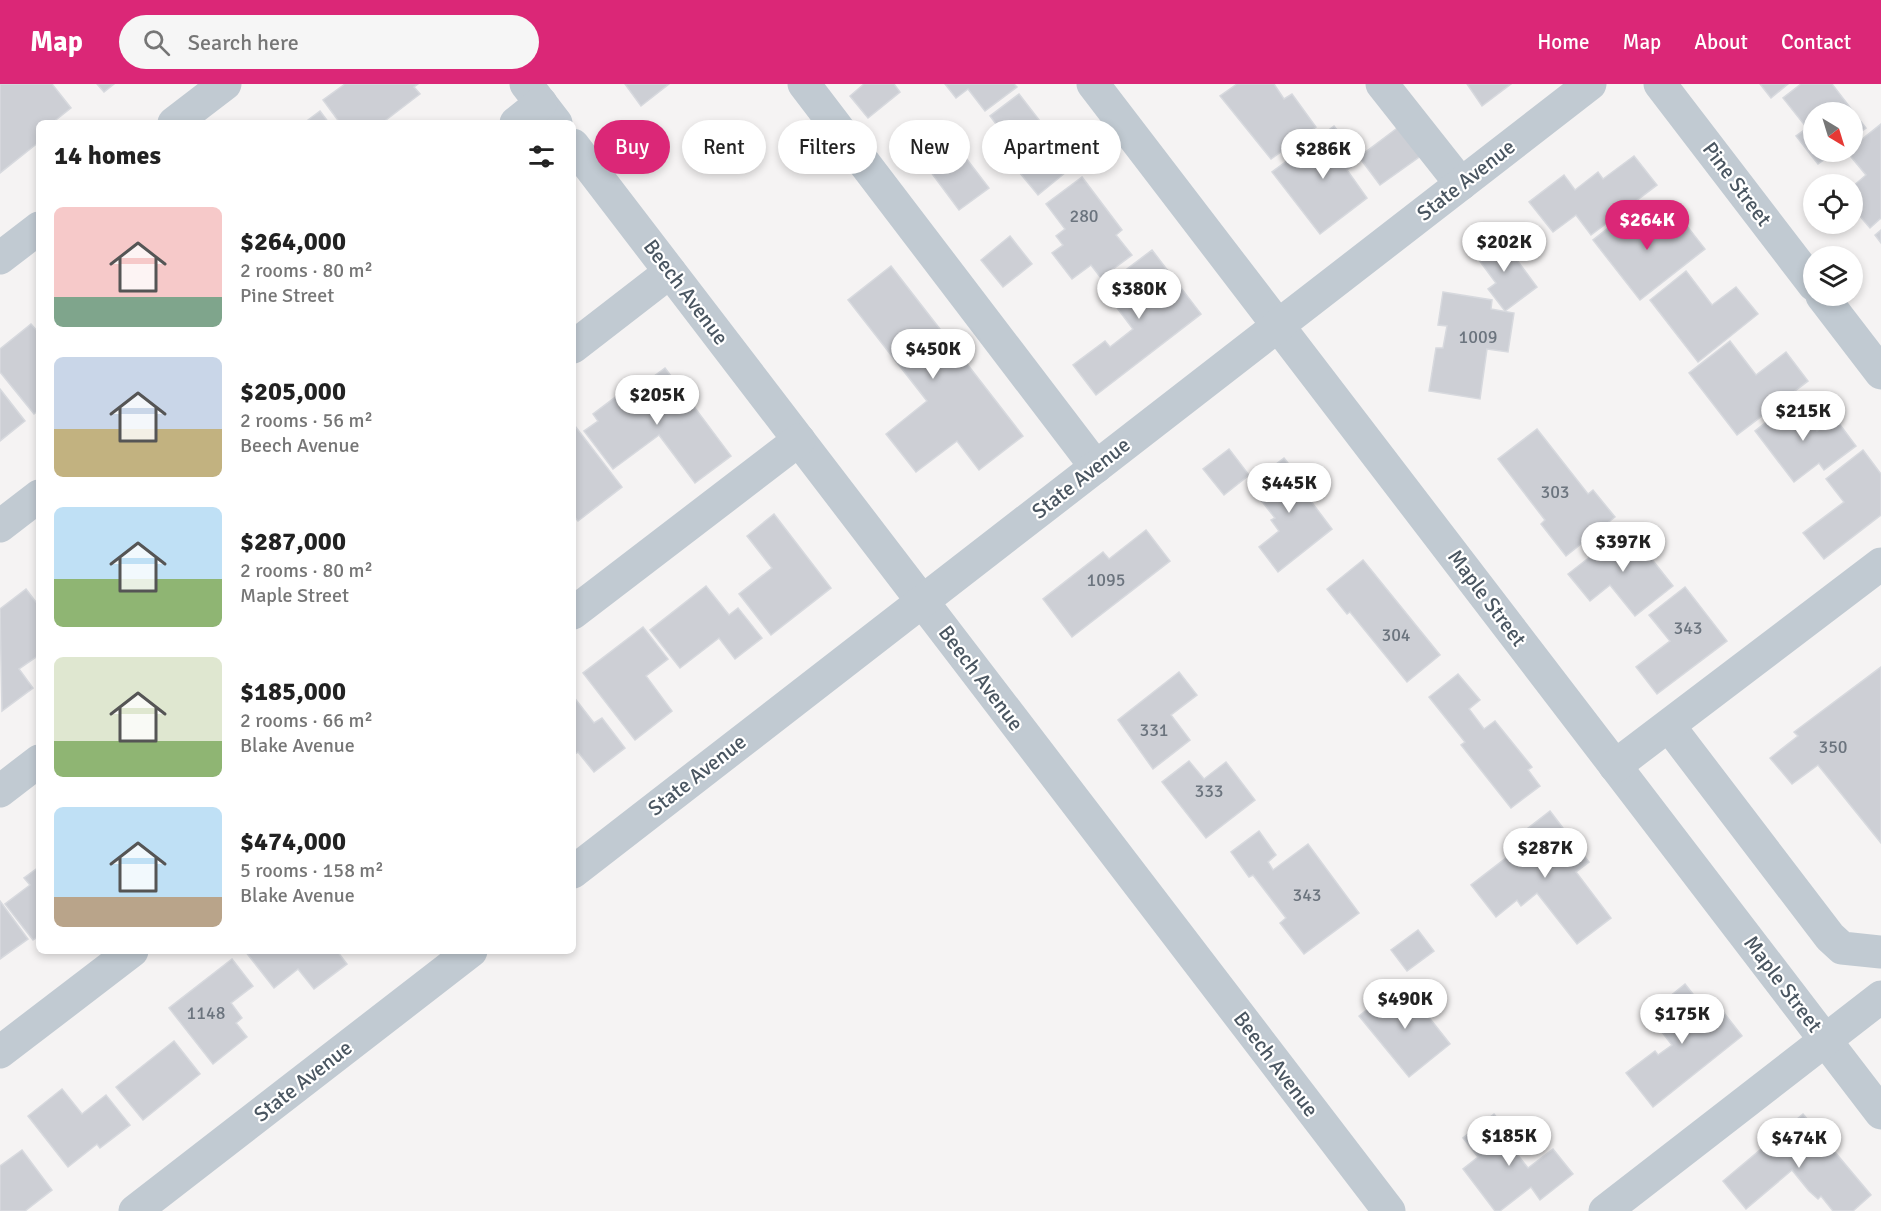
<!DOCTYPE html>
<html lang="en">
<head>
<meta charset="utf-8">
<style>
  :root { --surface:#fff; --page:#f6f6f6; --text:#222; --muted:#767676; --accent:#db2777 }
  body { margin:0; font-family:Signika,sans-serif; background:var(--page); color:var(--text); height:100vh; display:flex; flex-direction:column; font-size:22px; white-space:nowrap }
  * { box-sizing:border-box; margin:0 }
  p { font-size:20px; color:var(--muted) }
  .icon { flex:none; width:33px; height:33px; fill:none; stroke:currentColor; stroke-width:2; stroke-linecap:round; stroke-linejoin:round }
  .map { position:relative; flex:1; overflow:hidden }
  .details { position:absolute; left:36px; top:36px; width:540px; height:834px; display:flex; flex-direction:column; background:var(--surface); border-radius:9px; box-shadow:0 3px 9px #0003 }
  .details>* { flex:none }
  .banner { position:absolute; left:594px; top:36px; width:570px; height:54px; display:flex; gap:12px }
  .needle { width:39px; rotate:142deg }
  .fabs { position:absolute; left:1803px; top:18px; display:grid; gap:12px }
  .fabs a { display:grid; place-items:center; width:60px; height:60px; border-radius:50%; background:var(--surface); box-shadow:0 3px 9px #0003; font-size:30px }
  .price { position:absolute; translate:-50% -51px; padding:0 14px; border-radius:21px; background:#fff; color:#222; font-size:20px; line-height:39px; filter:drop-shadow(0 2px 3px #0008) }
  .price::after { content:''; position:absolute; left:50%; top:36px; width:18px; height:14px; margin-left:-9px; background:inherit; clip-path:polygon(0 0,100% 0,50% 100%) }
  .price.active { background:var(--accent); color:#fff }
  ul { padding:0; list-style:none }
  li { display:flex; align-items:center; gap:18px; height:150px; padding:0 18px }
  li span { display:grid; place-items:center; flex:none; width:168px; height:120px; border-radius:9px; color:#555 }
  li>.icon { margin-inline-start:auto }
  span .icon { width:72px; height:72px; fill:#fffc; stroke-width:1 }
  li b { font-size:26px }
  h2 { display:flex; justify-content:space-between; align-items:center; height:72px; padding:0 18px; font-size:26px }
  .chip { padding:0 21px; border-radius:27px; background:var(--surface); box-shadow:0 3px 9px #0003; font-size:21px; line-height:54px }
  .chip.active { background:var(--accent); color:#fff }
  header { display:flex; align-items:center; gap:36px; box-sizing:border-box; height:84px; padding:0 30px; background:var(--accent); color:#fff }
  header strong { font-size:28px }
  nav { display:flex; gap:33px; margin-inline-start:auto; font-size:21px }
  .search { width:420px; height:54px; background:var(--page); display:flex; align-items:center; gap:15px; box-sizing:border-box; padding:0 21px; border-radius:33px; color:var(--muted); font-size:22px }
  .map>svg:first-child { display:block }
</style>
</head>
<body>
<header>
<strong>Map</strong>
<div class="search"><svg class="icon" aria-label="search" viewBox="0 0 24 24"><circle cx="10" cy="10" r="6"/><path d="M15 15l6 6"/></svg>Search here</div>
<nav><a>Home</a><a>Map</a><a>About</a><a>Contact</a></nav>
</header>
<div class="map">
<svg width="1881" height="1127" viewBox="0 0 1881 1127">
  <rect width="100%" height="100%" fill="#f5f3f3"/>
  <g fill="#cdcfd5" stroke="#d7d9de" stroke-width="1.5">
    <polygon points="0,0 52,0 71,24 52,39 39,39 39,58 0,89"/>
    <polygon points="97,0 114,0 104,8"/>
    <polygon points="345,0 418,0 414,3 420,10 382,39 340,39 323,16"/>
    <polygon points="625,0 669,0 641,22"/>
    <polygon points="864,0 894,0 900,8 868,34 850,12"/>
    <polygon points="945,0 1014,0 1017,3 985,27 968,5 956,14"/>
    <polygon points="1237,0 1274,0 1284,15 1292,10 1316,43 1271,75 1220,12"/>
    <polygon points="1467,0 1511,0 1482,22"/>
    <polygon points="1760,0 1788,0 1771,14"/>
    <polygon points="1801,0 1832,0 1866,44 1852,54 1852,28 1814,28 1814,68 1835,68 1818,80 1796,52 1807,44 1783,14"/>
    <polygon points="1019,10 1040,37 1036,40 1071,84 1038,111 996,60 1005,52 990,32"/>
    <polygon points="320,27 329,39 304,39"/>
    <polygon points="1881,40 1881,134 1870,144 1852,123 1852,103 1866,91 1847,68 1852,68 1852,63"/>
    <polygon points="1334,42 1360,76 1347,86 1367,114 1320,150 1272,88"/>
    <polygon points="1400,42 1422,71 1380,101 1359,73"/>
    <polygon points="959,65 989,104 959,126 930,87"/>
    <polygon points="1634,72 1657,101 1591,151 1576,131 1553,148 1529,118 1564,91 1575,106 1598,88 1603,95"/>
    <polygon points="1082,93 1122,146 1116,151 1132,171 1101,194 1091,181 1072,195 1052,169 1063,161 1056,152 1065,145 1046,120"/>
    <polygon points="1635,123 1661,154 1683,137 1705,165 1640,216 1593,156"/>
    <polygon points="1881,146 1881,159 1875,151"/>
    <polygon points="1497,149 1537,203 1505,227 1488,205 1496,199 1473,168"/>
    <polygon points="1010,152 1032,180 1003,203 981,176"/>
    <polygon points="1152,166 1201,230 1096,311 1073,281 1105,257 1110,263 1133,245 1102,204"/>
    <polygon points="891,182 1023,352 979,386 957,357 916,388 886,350 927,317 848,216"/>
    <polygon points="1686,187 1712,221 1736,203 1758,230 1698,278 1650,216"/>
    <polygon points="1443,208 1492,216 1491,225 1514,229 1508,268 1487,265 1480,315 1429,307 1436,264 1443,264 1447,242 1438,241"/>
    <polygon points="31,240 39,249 39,326 34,330 0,288 0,265"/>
    <polygon points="1730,257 1756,291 1786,268 1808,297 1737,351 1689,289"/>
    <polygon points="665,284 731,372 695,399 659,351 613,385 584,347 598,337 593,330 642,293 646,298"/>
    <polygon points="0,305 25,337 0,357"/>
    <polygon points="1793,317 1817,347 1835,334 1856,362 1824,386 1819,379 1794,398 1755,347"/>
    <polygon points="575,342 622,403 578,437 573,431"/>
    <polygon points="1537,345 1588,410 1593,406 1615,433 1566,472 1541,440 1545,436 1498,375"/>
    <polygon points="1229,365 1249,391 1224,411 1203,385"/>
    <polygon points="1863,366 1881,390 1881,431 1824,475 1803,449 1844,418 1826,395"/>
    <polygon points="1284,374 1314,412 1310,416 1332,445 1278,488 1259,463 1279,447 1271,436 1275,434 1249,401"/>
    <polygon points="774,430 831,504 771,551 739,510 772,484 747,452"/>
    <polygon points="1627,444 1673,502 1635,532 1610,501 1590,517 1568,490"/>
    <polygon points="1146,446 1170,477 1072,553 1043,515 1103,468 1109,475"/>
    <polygon points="1363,476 1440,571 1407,598 1350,528 1347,530 1327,505"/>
    <polygon points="706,502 729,531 738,524 762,554 735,575 719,554 680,584 650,546"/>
    <polygon points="1685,503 1727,557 1657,610 1636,583 1670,557 1649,531"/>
    <polygon points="26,505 39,522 39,571 19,585 33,604 2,627 0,525"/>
    <polygon points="643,543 668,575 646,592 672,627 635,656 583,589"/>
    <polygon points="1881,583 1881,759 1818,681 1792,700 1770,674 1798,652 1794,648"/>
    <polygon points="1179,588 1197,611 1171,631 1190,656 1153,685 1118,636"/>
    <polygon points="1458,590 1480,616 1469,625 1484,645 1495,637 1532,683 1528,686 1540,702 1511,724 1461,661 1465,658 1429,613"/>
    <polygon points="573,612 594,639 602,634 625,664 594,688 578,668 573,671"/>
    <polygon points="1189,677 1204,695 1226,678 1255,716 1206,754 1162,698"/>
    <polygon points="1550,727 1589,778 1576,788 1611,834 1577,860 1537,809 1521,822 1517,816 1496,833 1471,801 1511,770 1505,762"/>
    <polygon points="1259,747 1276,771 1268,778 1273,786 1308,760 1359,829 1304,870 1280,839 1286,834 1253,791 1249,793 1231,768"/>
    <polygon points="39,783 39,852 33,856 5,820 30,801 24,794"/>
    <polygon points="0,817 28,855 0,875"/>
    <polygon points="1418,846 1434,867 1407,887 1391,866"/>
    <polygon points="245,867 337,867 347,880 314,905 298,885 274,904"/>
    <polygon points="232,875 253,902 231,919 242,934 236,939 247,953 213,980 169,924"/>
    <polygon points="1401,898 1450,960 1409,993 1359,932"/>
    <polygon points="1685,900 1711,933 1721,925 1742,952 1653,1023 1626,989 1655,967 1658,971 1672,961 1648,930"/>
    <polygon points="174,957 200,990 143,1036 116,1003"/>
    <polygon points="62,1005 82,1030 106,1011 130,1041 100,1064 97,1060 68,1083 28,1032"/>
    <polygon points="1494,1030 1514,1056 1509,1060 1528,1084 1553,1065 1573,1090 1540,1116 1531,1103 1500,1127 1495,1127 1463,1085 1478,1073 1463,1054"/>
    <polygon points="1803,1030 1871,1111 1853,1127 1833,1127 1821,1112 1818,1115 1809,1107 1792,1086 1746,1125 1723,1097"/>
    <polygon points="22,1066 52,1106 25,1127 0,1127 0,1082"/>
  </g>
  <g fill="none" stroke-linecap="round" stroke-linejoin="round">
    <g stroke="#c1cad2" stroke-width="33">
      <polyline points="526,0 556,39"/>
      <polyline points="804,0 1096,383"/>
      <polyline points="1093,0 1881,1029"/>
      <polyline points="1382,0 1461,100"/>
      <polyline points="1660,0 1814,201"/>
      <polyline points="174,39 225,0"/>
      <polyline points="516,39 541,19"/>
      <polyline points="573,61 1389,1127"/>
      <polyline points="0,174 39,144"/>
      <polyline points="1822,212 1881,289"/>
      <polyline points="573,263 670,188"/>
      <polyline points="0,442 39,412"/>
      <polyline points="573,529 799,356"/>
      <polyline points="1669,642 1830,853 1842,864 1881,868"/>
      <polyline points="1615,682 1881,480"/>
      <polyline points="0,707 39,677"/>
      <polyline points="573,788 1590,0"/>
      <polyline points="0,968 132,867"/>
      <polyline points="135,1127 471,867"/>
      <polyline points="1605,1127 1881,913"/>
    </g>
  </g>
  <g text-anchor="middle" stroke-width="4.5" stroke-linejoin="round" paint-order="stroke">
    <g font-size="18" fill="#6b747e">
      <text x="1084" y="138">280</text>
      <text x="1478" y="259">1009</text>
      <text x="1555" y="414">303</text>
      <text x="1106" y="502">1095</text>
      <text x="1688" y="550">343</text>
      <text x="1396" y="557">304</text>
      <text x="1154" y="652">331</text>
      <text x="1833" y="669">350</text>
      <text x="1209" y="713">333</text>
      <text x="1307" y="817">343</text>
      <text x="206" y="935">1148</text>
    </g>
    <g font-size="21" fill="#4a5661" stroke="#fff">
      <text transform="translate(1466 96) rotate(-38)" y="7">State Avenue</text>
      <text transform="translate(1737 100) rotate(53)" y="7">Pine Street</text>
      <text transform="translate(686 208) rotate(53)" y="7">Beech Avenue</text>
      <text transform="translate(1081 394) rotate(-38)" y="7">State Avenue</text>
      <text transform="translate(1487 514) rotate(53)" y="7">Maple Street</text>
      <text transform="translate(981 594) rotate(53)" y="7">Beech Avenue</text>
      <text transform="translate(697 691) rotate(-38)" y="7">State Avenue</text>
      <text transform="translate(1783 900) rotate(53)" y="7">Maple Street</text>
      <text transform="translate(1276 980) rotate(53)" y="7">Beech Avenue</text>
      <text transform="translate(303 997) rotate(-38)" y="7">State Avenue</text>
    </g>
  </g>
</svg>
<div class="fabs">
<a><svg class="needle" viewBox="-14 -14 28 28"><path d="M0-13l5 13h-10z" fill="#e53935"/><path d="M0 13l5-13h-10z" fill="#767676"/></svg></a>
<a><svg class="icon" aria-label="locate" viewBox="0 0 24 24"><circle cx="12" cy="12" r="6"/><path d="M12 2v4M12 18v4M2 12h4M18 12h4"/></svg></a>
<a><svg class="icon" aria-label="layers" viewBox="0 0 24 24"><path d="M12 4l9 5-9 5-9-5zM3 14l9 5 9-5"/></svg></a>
</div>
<b class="price" style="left:1323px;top:96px">$286K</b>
<b class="price active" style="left:1647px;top:167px">$264K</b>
<b class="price" style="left:1504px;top:189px">$202K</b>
<b class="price" style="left:1139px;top:236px">$380K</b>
<b class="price" style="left:933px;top:296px">$450K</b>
<b class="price" style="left:657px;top:342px">$205K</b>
<b class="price" style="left:1803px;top:358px">$215K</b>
<b class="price" style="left:1289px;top:430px">$445K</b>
<b class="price" style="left:1623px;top:489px">$397K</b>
<b class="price" style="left:1545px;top:795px">$287K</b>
<b class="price" style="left:1405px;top:946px">$490K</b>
<b class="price" style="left:1682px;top:961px">$175K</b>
<b class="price" style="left:1509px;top:1083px">$185K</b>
<b class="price" style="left:1799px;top:1085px">$474K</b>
<div class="banner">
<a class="chip active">Buy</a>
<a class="chip">Rent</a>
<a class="chip">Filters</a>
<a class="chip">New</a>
<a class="chip">Apartment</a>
</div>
<section class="details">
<h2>14 homes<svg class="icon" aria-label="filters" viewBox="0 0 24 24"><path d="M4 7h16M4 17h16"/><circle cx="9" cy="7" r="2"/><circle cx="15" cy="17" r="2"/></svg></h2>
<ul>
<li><span style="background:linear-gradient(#f6c9c9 75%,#7fa58c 0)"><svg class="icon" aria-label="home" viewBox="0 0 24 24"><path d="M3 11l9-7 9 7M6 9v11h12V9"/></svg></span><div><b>$264,000</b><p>2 rooms · 80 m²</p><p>Pine Street</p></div></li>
<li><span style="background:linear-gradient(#c9d6e8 60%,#c2b280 0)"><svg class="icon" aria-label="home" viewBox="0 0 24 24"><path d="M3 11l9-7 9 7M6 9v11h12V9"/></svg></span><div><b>$205,000</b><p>2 rooms · 56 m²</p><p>Beech Avenue</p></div></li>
<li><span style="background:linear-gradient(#bfe0f5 60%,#8fb573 0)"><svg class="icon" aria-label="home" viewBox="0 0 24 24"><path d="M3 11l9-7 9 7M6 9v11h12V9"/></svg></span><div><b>$287,000</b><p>2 rooms · 80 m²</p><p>Maple Street</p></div></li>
<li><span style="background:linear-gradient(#dfe7d0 70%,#8fb573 0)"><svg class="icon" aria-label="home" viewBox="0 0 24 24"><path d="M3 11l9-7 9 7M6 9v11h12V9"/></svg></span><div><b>$185,000</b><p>2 rooms · 66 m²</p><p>Blake Avenue</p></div></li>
<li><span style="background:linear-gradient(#bfe0f5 75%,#b9a48a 0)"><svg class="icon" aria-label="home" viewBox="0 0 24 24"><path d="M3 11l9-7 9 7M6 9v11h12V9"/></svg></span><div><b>$474,000</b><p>5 rooms · 158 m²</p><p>Blake Avenue</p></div></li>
</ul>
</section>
</div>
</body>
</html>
